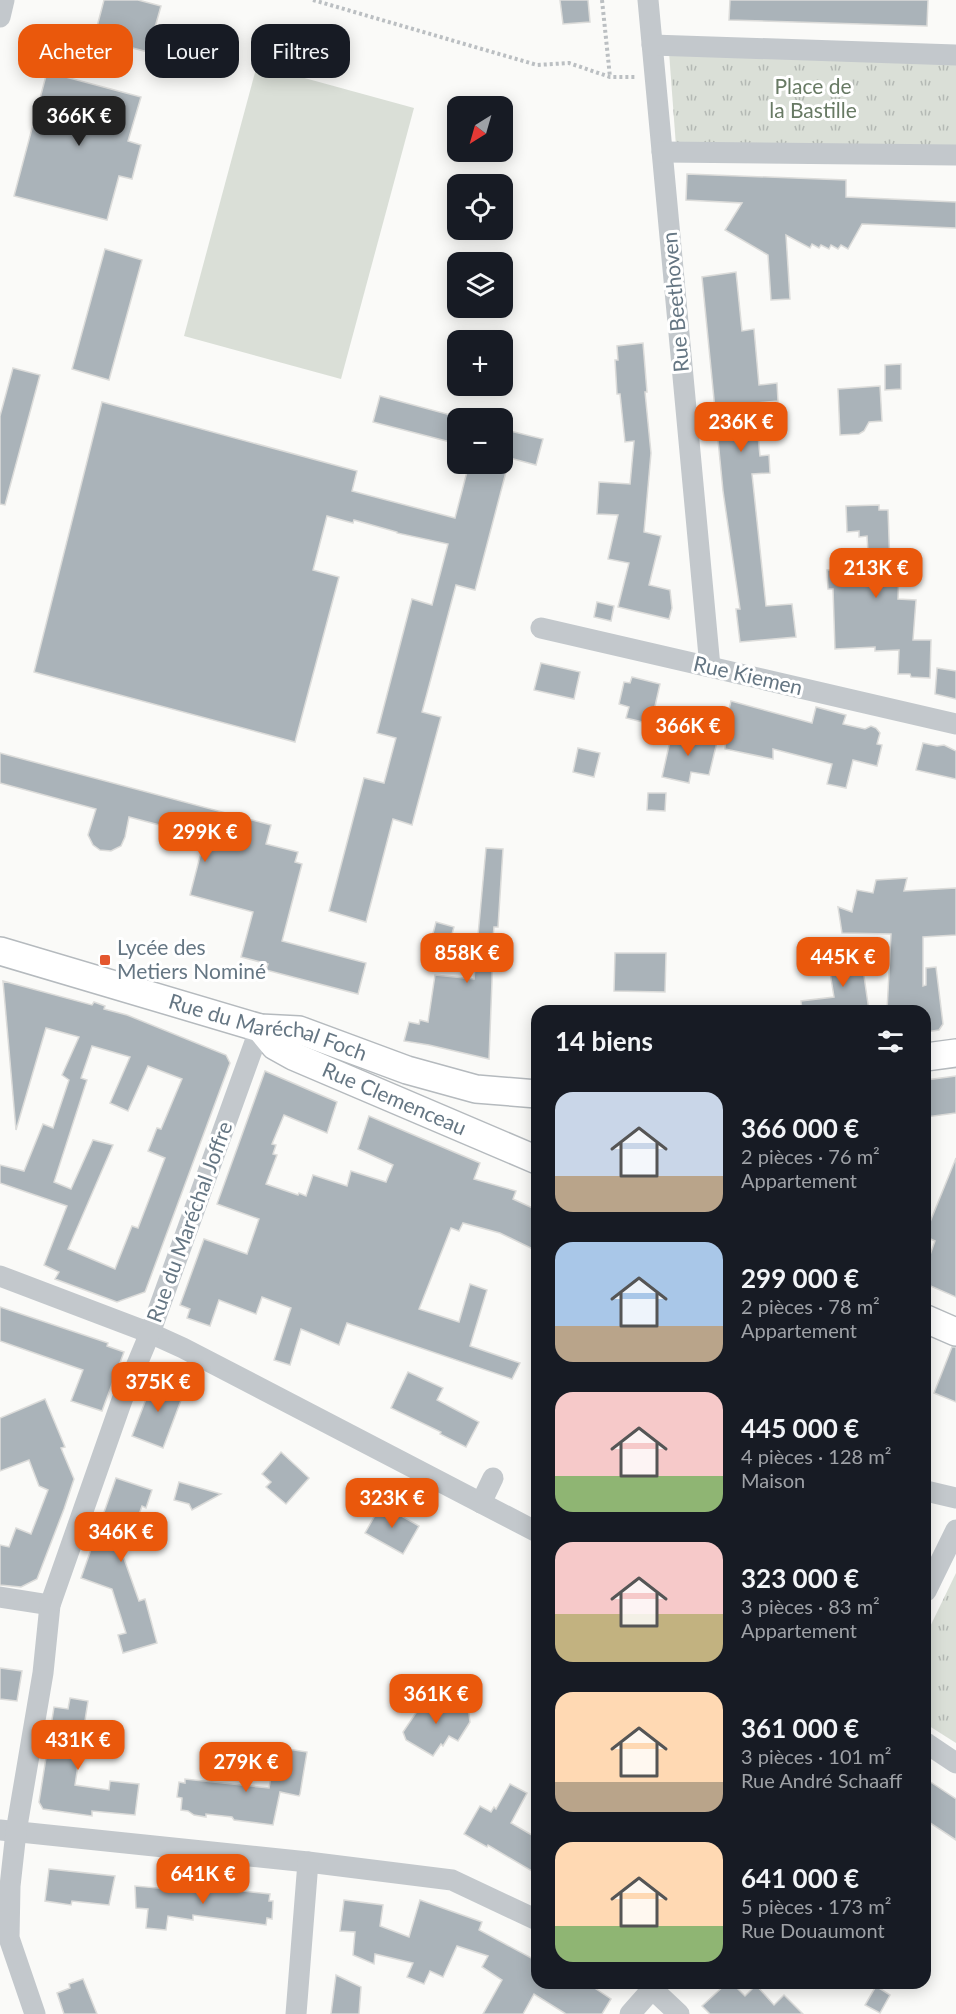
<!DOCTYPE html>
<html lang="fr">
<head>
<meta charset="utf-8">
<style>
  :root { --surface:#171b24; --page:#242831; --text:#f1f3f6; --muted:#9ea1a6; --accent:#ea580c }
  body { margin:0; font-family:Lato,sans-serif; background:var(--page); color:var(--text); height:100vh; display:flex; flex-direction:column; font-size:22px; white-space:nowrap }
  * { box-sizing:border-box; margin:0 }
  p { font-size:20px; color:var(--muted) }
  .icon { flex:none; width:33px; height:33px; fill:none; stroke:currentColor; stroke-width:2; stroke-linecap:round; stroke-linejoin:round }
  .map { position:relative; flex:1; overflow:hidden }
  .panel { position:absolute; left:531px; top:1005px; width:400px; height:984px; display:flex; flex-direction:column; background:var(--surface); border-radius:18px; box-shadow:0 3px 15px #0003 }
  .panel>* { flex:none }
  .guide { position:absolute; left:18px; top:24px; width:423px; height:54px; display:flex; gap:12px }
  .needle { width:39px; rotate:217deg }
  .tools { position:absolute; left:447px; top:96px; display:grid; gap:12px }
  .tools a { display:grid; place-items:center; width:66px; height:66px; border-radius:12px; background:var(--surface); box-shadow:0 3px 15px #0003; font-size:30px }
  .price { position:absolute; translate:-50% -51px; padding:0 14px; border-radius:12px; background:var(--accent); color:#fff; font-size:20px; line-height:39px; filter:drop-shadow(0 2px 3px #0008) }
  .price::after { content:''; position:absolute; left:50%; top:36px; width:18px; height:14px; margin-left:-9px; background:inherit; clip-path:polygon(0 0,100% 0,50% 100%) }
  .price.selected { background:#222; color:#fff }
  ul { padding:0; list-style:none }
  li { display:flex; align-items:center; gap:18px; height:150px; padding:0 24px }
  li span { display:grid; place-items:center; flex:none; width:168px; height:120px; border-radius:18px; color:#555 }
  li>.icon { margin-inline-start:auto }
  span .icon { width:72px; height:72px; fill:#fffc; stroke-width:1 }
  li b { font-size:26px }
  h2 { display:flex; justify-content:space-between; align-items:center; height:72px; padding:0 24px; font-size:26px }
  .pill { padding:0 21px; border-radius:18px; background:var(--surface); box-shadow:0 3px 15px #0003; font-size:21px; line-height:54px }
  .pill.selected { background:var(--accent); color:#fff }
  .map>svg:first-child { display:block }
</style>
</head>
<body>
<div class="map">
<svg width="956" height="2014" viewBox="0 0 956 2014">
  <defs>
    <pattern id="park-tufts" width="24" height="20" patternUnits="userSpaceOnUse" patternTransform="scale(1.5)"><rect width="24" height="20" fill="#dadfd7"/><path d="M3 7l-1-3M5 7V3M7 7l1-3M15 17l-1-3M17 17v-4M19 17l1-3" fill="none" stroke="#b4b9b4"/></pattern>
  </defs>
  <rect width="100%" height="100%" fill="#fafaf8"/>
  <g fill="url(#park-tufts)">
    <polygon points="669,52 956,53 956,146 676,146"/>
    <polygon points="956,1573 956,1743 926,1724 926,1635"/>
  </g>
  <polygon fill="#dadfd7" points="257,65 414,108 341,379 184,336"/>
  <g fill="#aab3b9" stroke="#dcdcda" stroke-width="1.5" fill-rule="evenodd">
    <polygon points="104,0 138,0 161,6 148,52 94,38"/>
    <polygon points="560,0 588,0 590,22 563,24"/>
    <polygon points="730,0 928,0 927,26 729,20"/>
    <polygon points="47,72 141,97 128,141 141,145 132,179 119,176 107,220 14,196"/>
    <polygon points="687,174 846,180 846,197 956,202 956,228 862,224 848,249 841,245 838,249 831,245 829,249 821,245 819,248 812,244 810,248 786,235 790,299 771,300 768,255 725,230 742,203 686,200"/>
    <polygon points="105,249 142,260 109,380 72,369"/>
    <polygon points="736,272 742,331 754,329 759,385 777,383 778,401 757,403 758,414 756,415 760,456 769,455 770,473 752,474 766,606 792,604 796,637 740,642 736,609 740,609 723,491 702,277"/>
    <polygon points="643,343 647,392 645,392 651,453 644,532 661,536 649,585 670,590 672,608 669,619 618,607 629,563 608,559 618,515 597,514 599,482 630,484 634,441 625,442 620,394 617,394 615,360 618,360 617,346"/>
    <polygon points="901,364 901,389 885,390 885,365"/>
    <polygon points="13,368 40,375 5,505 0,504 0,416"/>
    <polygon points="880,386 882,421 869,422 864,431 859,434 840,435 838,389"/>
    <polygon points="380,396 458,417 458,444 373,422"/>
    <polygon points="102,402 357,471 352,491 455,518 469,464 506,472 475,590 456,585 422,712 441,717 412,825 393,819 366,922 329,911 364,778 384,783 396,738 377,733 412,599 432,605 448,544 397,533 397,532 354,520 353,523 327,516 313,570 339,577 295,742 34,672"/>
    <polygon points="502,429 543,439 536,465 502,456"/>
    <polygon points="879,505 879,510 888,510 890,567 899,567 898,599 916,600 913,640 931,640 930,678 911,677 910,674 898,674 899,650 875,651 875,647 835,649 833,589 828,589 827,570 869,568 867,536 859,537 859,531 847,532 846,506"/>
    <polygon points="597,602 614,606 611,621 594,617"/>
    <polygon points="541,663 580,672 574,699 534,690"/>
    <polygon points="937,668 956,671 956,699 935,694"/>
    <polygon points="632,677 660,684 651,724 626,718 629,707 619,704 624,682 630,683"/>
    <polygon points="731,701 812,723 816,707 846,715 843,724 865,729 871,726 876,728 880,733 877,744 882,745 877,766 853,760 846,788 827,784 832,764 773,749 773,759 725,749 727,718"/>
    <polygon points="672,732 717,742 709,775 691,772 689,783 662,777"/>
    <polygon points="923,743 937,746 944,745 956,751 956,779 916,770"/>
    <polygon points="578,748 600,753 594,777 573,772"/>
    <polygon points="0,753 271,825 266,844 298,852 295,862 302,864 282,941 366,963 358,994 266,970 268,964 241,957 253,912 190,895 205,837 129,817 125,837 121,846 111,851 100,850 93,845 88,835 96,809 0,783"/>
    <polygon points="648,793 666,793 665,811 647,810"/>
    <polygon points="486,848 503,849 498,927 494,927 490,968 492,968 492,981 489,1059 429,1045 404,1041 409,1022 419,1024 420,1020 428,1022 435,975 474,979"/>
    <polygon points="907,878 904,891 956,888 956,935 923,937 923,986 926,985 926,968 936,967 943,1024 939,1030 926,1032 926,1011 887,1011 891,934 842,933 838,907 852,912 857,890 873,893 876,880"/>
    <polygon points="436,922 454,927 446,955 428,952"/>
    <polygon points="615,953 666,953 665,992 614,991"/>
    <polygon points="861,955 869,1011 802,1011 801,1001 834,997 828,960"/>
    <path d="M3 981 92 1005 94 1002 105 1006 104 1009 127 1015 226 1055 230 1063 145 1292 117 1302 55 1279 59 1272 44 1265 67 1206 0 1183V1165L24 1171 43 1124 53 1128 69 1080 62 1075 79 1037 46 1028 16 1130ZM92 1046 130 1057 110 1103 128 1111 148 1066 182 1079 161 1129 157 1128 148 1151 165 1158 138 1228 132 1226 115 1269 68 1249 113 1145 93 1140 71 1189 54 1182 87 1080 81 1078Z"/>
    <polygon points="265,1071 337,1102 327,1133 284,1115 272,1144 276,1145 273,1154 277,1155 266,1184 298,1195 299,1193 306,1196 313,1175 347,1186 351,1171 386,1182 393,1165 358,1149 369,1116 480,1163 474,1179 516,1191 513,1199 537,1210 537,1251 500,1233 463,1223 459,1231 451,1228 419,1309 459,1322 470,1284 487,1290 470,1346 520,1363 512,1379 347,1323 339,1345 301,1329 290,1365 274,1360 291,1308 262,1297 256,1314 219,1300 210,1326 187,1318 190,1309 180,1305 204,1239 247,1254 259,1219 217,1204"/>
    <polygon points="956,1076 956,1113 926,1117 926,1080"/>
    <polygon points="956,1158 956,1297 926,1284 926,1266 935,1241 926,1237 926,1232"/>
    <polygon points="0,1307 108,1343 107,1346 124,1352 102,1411 71,1401 83,1370 0,1341"/>
    <polygon points="952,1347 956,1347 956,1402 934,1393"/>
    <polygon points="408,1372 443,1388 437,1400 479,1422 466,1447 440,1434 441,1432 391,1408"/>
    <polygon points="154,1378 179,1388 177,1393 183,1395 163,1448 132,1436"/>
    <polygon points="45,1399 65,1447 61,1448 74,1479 64,1509 37,1579 21,1587 0,1585 0,1545 9,1547 16,1528 31,1534 48,1490 39,1486 29,1460 0,1471 0,1418"/>
    <polygon points="281,1452 309,1478 286,1504 266,1487 271,1482 262,1474"/>
    <polygon points="116,1478 152,1490 146,1508 142,1506 137,1520 134,1519 122,1553 139,1601 145,1599 157,1643 123,1653 118,1635 126,1633 112,1589 81,1578"/>
    <polygon points="179,1482 221,1494 192,1510 189,1504 174,1500"/>
    <polygon points="382,1503 404,1515 403,1517 419,1526 403,1554 365,1533"/>
    <polygon points="0,1668 22,1671 17,1701 0,1699"/>
    <polygon points="428,1695 456,1712 468,1706 470,1722 458,1741 449,1736 443,1746 441,1744 433,1756 406,1740 403,1732"/>
    <polygon points="70,1698 88,1701 75,1785 109,1790 110,1781 139,1784 135,1815 92,1811 92,1816 43,1809 39,1802 54,1707 68,1709"/>
    <polygon points="288,1749 307,1752 300,1794 299,1796 280,1792 273,1825 234,1820 232,1817 206,1814 206,1817 194,1815 188,1811 181,1810 182,1798 177,1797 179,1782 185,1783 185,1779 269,1788 274,1761 279,1762 281,1755 287,1756"/>
    <polygon points="926,1779 956,1799 956,1840 926,1820"/>
    <polygon points="510,1784 527,1793 511,1823 537,1838 537,1874 488,1845 487,1847 464,1834 480,1806 491,1812 494,1807 496,1809"/>
    <polygon points="49,1869 115,1876 109,1905 72,1901 71,1905 45,1901"/>
    <polygon points="182,1884 270,1894 269,1901 273,1901 272,1919 267,1918 266,1925 193,1915 193,1920 168,1916 166,1930 146,1928 148,1909 136,1908 135,1886 181,1890"/>
    <polygon points="344,1900 383,1905 380,1926 409,1937 420,1900 482,1922 479,1930 537,1961 537,1983 587,1983 611,1999 602,2014 566,2014 534,1994 523,2014 483,2014 502,1980 482,1967 488,1956 457,1946 443,1977 430,1971 424,1984 407,1977 413,1963 375,1954 374,1964 353,1955 355,1932 340,1931"/>
    <polygon points="336,1975 361,1987 359,2014 331,2014"/>
    <polygon points="83,1979 97,2014 64,2014 57,1993 70,1988 69,1984"/>
    <polygon points="727,1983 732,1983 745,1996 756,1985 774,2005 784,1995 803,2014 710,2014 702,2006"/>
    <polygon points="876,1986 890,1995 880,2013 865,2005"/>
  </g>
  <g fill="none" stroke-linecap="round" stroke-linejoin="round">
    <g stroke="#b5babe" stroke-width="30">
      <g id="major">
        <path id="s1" d="M0 951 260 1028 299 1030 407 1070 476 1089 537 1094"/>
        <path id="s2" d="M260 1028 275 1046 293 1056 537 1160"/>
        <polyline points="926,1057 956,1053"/>
        <polyline points="926,1319 956,1332"/>
      </g>
    </g>
    <g stroke="#bbbfc2" stroke-width="4" stroke-dasharray="3 3" stroke-linecap="butt">
      <polyline points="313,0 537,65 569,63 610,77 637,77"/>
      <polyline points="602,0 610,77"/>
    </g>
    <g stroke="#c3c8cc" stroke-width="21">
      <polyline points="648,0 710,667"/>
      <polyline points="0,17 4,0"/>
      <polyline points="652,45 956,55"/>
      <polyline points="662,152 956,155"/>
      <polyline points="541,628 956,724"/>
      <polyline points="0,1276 150,1333 183,1348 537,1532"/>
      <polyline points="926,1491 956,1498"/>
      <polyline points="481,1503 493,1478"/>
      <polyline points="926,1591 956,1530"/>
      <polyline points="0,1597 50,1605"/>
      <polyline points="926,1743 956,1763"/>
      <polyline points="0,1830 308,1862 452,1880 537,1920"/>
      <polyline points="646,1983 679,2014"/>
      <polyline points="35,2014 9,1938 10,1886 16,1832 43,1673 50,1605 122,1400 150,1333 260,1028"/>
      <polyline points="296,2014 308,1862"/>
      <polyline points="630,2014 653,1988"/>
    </g>
    <use href="#major" stroke="#fff" stroke-width="27"/>
  </g>
  <rect fill="#e4572e" stroke="#fff" stroke-width="2" x="99" y="954" width="12" height="12" rx="3"/>
  <g text-anchor="middle" stroke-width="6" stroke-linejoin="round" paint-order="stroke">
    <g font-size="21" fill="#687a64" stroke="#fff">
      <text x="813" y="94">Place de<tspan x="813" dy="24">la Bastille</tspan></text>
    </g>
    <g font-size="21" fill="#657683" stroke="#fff">
      <text transform="translate(676 302) rotate(-95)" y="7">Rue Beethoven</text>
      <text transform="translate(748 676) rotate(13)" y="7">Rue Kiemen</text>
      <text dy="7" stroke="none"><textPath href="#s1" startOffset="279">Rue du Maréchal Foch</textPath></text>
      <text dy="7" stroke="none"><textPath href="#s2" startOffset="154">Rue Clemenceau</textPath></text>
      <text transform="translate(190 1222) rotate(-70)" y="7">Rue du Maréchal Joffre</text>
    </g>
    <g font-size="21" fill="#657683" stroke="#fff" text-anchor="start">
      <text x="117" y="955">Lycée des<tspan x="117" dy="24">Metiers Nominé</tspan></text>
    </g>
  </g>
</svg>
<div class="tools">
<a><svg class="needle" viewBox="-14 -14 28 28"><path d="M0-13l5 13h-10z" fill="#e53935"/><path d="M0 13l5-13h-10z" fill="#9ea1a6"/></svg></a>
<a><svg class="icon" aria-label="locate" viewBox="0 0 24 24"><circle cx="12" cy="12" r="6"/><path d="M12 2v4M12 18v4M2 12h4M18 12h4"/></svg></a>
<a><svg class="icon" aria-label="layers" viewBox="0 0 24 24"><path d="M12 4l9 5-9 5-9-5zM3 14l9 5 9-5"/></svg></a>
<a>+</a>
<a>−</a>
</div>
<b class="price selected" style="left:79px;top:147px">366K €</b>
<b class="price" style="left:741px;top:453px">236K €</b>
<b class="price" style="left:876px;top:599px">213K €</b>
<b class="price" style="left:688px;top:757px">366K €</b>
<b class="price" style="left:205px;top:863px">299K €</b>
<b class="price" style="left:467px;top:984px">858K €</b>
<b class="price" style="left:843px;top:988px">445K €</b>
<b class="price" style="left:158px;top:1413px">375K €</b>
<b class="price" style="left:392px;top:1529px">323K €</b>
<b class="price" style="left:121px;top:1563px">346K €</b>
<b class="price" style="left:436px;top:1725px">361K €</b>
<b class="price" style="left:78px;top:1771px">431K €</b>
<b class="price" style="left:246px;top:1793px">279K €</b>
<b class="price" style="left:203px;top:1905px">641K €</b>
<div class="guide">
<a class="pill selected">Acheter</a>
<a class="pill">Louer</a>
<a class="pill">Filtres</a>
</div>
<section class="panel">
<h2>14 biens<svg class="icon" aria-label="filters" viewBox="0 0 24 24"><path d="M4 7h16M4 17h16"/><circle cx="9" cy="7" r="2"/><circle cx="15" cy="17" r="2"/></svg></h2>
<ul>
<li><span style="background:linear-gradient(#c9d6e8 70%,#b9a48a 0)"><svg class="icon" aria-label="home" viewBox="0 0 24 24"><path d="M3 11l9-7 9 7M6 9v11h12V9"/></svg></span><div><b>366 000 €</b><p>2 pièces · 76 m²</p><p>Appartement</p></div></li>
<li><span style="background:linear-gradient(#a9c7e8 70%,#b9a48a 0)"><svg class="icon" aria-label="home" viewBox="0 0 24 24"><path d="M3 11l9-7 9 7M6 9v11h12V9"/></svg></span><div><b>299 000 €</b><p>2 pièces · 78 m²</p><p>Appartement</p></div></li>
<li><span style="background:linear-gradient(#f6c9c9 70%,#8fb573 0)"><svg class="icon" aria-label="home" viewBox="0 0 24 24"><path d="M3 11l9-7 9 7M6 9v11h12V9"/></svg></span><div><b>445 000 €</b><p>4 pièces · 128 m²</p><p>Maison</p></div></li>
<li><span style="background:linear-gradient(#f6c9c9 60%,#c2b280 0)"><svg class="icon" aria-label="home" viewBox="0 0 24 24"><path d="M3 11l9-7 9 7M6 9v11h12V9"/></svg></span><div><b>323 000 €</b><p>3 pièces · 83 m²</p><p>Appartement</p></div></li>
<li><span style="background:linear-gradient(#ffd9b3 75%,#b9a48a 0)"><svg class="icon" aria-label="home" viewBox="0 0 24 24"><path d="M3 11l9-7 9 7M6 9v11h12V9"/></svg></span><div><b>361 000 €</b><p>3 pièces · 101 m²</p><p>Rue André Schaaff</p></div></li>
<li><span style="background:linear-gradient(#ffd9b3 70%,#8fb573 0)"><svg class="icon" aria-label="home" viewBox="0 0 24 24"><path d="M3 11l9-7 9 7M6 9v11h12V9"/></svg></span><div><b>641 000 €</b><p>5 pièces · 173 m²</p><p>Rue Douaumont</p></div></li>
</ul>
</section>
</div>
</body>
</html>
